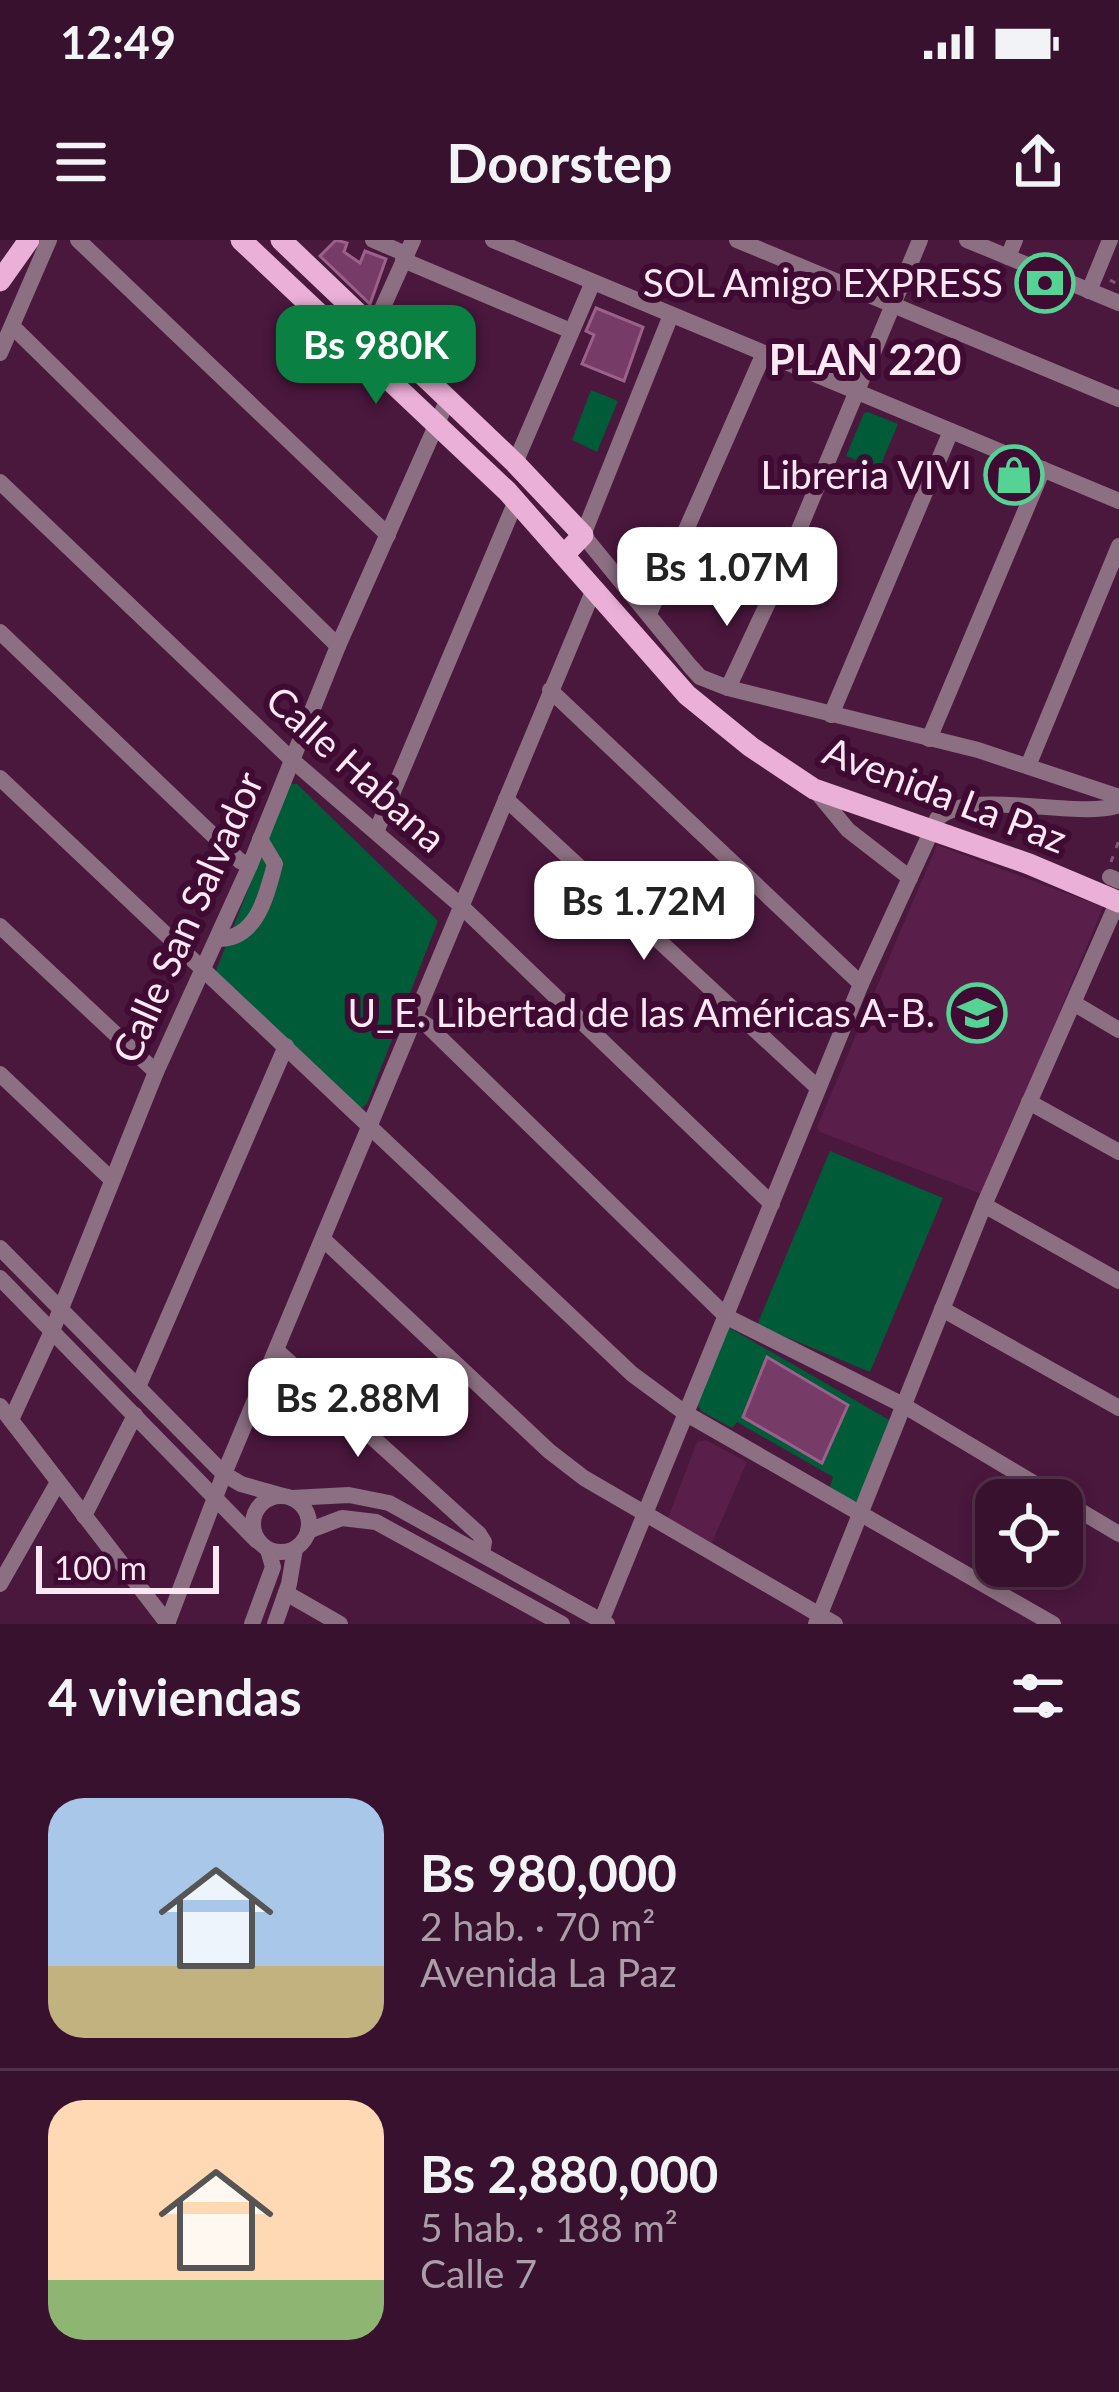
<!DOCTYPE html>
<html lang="es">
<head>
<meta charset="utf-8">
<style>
  :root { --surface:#38112e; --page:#431f3a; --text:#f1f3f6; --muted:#ab9daa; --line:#52314a; --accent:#0b8043 }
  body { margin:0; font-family:Lato,sans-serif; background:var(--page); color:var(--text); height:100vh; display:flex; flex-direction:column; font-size:45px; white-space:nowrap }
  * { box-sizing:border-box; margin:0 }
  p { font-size:39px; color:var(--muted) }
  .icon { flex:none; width:66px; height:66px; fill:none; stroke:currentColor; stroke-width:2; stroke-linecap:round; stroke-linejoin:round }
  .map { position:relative; height:1384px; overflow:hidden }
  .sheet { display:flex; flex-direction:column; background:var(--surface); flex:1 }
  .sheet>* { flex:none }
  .fabs { position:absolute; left:975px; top:1239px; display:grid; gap:24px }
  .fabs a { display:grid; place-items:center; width:108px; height:108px; border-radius:24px; background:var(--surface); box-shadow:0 6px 18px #0003,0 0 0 3px var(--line); font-size:60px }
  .scale { position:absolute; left:36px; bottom:30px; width:183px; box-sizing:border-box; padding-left:12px; border:6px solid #fce7f4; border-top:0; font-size:33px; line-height:42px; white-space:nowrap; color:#fce7f4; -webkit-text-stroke:9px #3f0b33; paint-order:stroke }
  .price { position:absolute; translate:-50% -102px; padding:0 27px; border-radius:24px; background:#fff; color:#222; font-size:39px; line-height:78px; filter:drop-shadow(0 3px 6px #0008) }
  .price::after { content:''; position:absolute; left:50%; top:72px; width:36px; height:27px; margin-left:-18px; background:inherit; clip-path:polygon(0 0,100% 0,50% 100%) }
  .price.on { background:var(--accent); color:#fff }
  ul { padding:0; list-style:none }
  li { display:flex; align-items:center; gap:36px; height:300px; padding:0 48px }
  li+li { border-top:3px solid var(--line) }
  li span { display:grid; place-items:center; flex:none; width:336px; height:240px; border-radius:36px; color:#555 }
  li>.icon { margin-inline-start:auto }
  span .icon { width:144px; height:144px; fill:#fffc; stroke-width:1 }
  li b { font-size:51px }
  h2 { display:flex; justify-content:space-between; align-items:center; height:144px; padding:0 48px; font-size:51px }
  .status { display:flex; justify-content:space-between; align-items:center; height:84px; padding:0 60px; background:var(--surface); direction:ltr }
  .status svg { height:33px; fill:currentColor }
  header { display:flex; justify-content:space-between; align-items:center; height:156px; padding:0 48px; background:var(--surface); font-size:54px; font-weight:700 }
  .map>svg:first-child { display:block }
</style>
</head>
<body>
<div class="status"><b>12:49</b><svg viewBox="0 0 49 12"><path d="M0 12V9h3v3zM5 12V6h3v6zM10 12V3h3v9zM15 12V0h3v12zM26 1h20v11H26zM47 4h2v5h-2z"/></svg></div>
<header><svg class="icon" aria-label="menu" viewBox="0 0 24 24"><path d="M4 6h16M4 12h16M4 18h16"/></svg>Doorstep<svg class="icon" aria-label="share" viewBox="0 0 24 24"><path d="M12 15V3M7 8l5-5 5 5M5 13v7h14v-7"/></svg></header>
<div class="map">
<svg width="1119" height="1384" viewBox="0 0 1119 1384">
  <rect width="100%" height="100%" fill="#4a173d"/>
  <g fill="#591e4a">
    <polygon points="937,605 1103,667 984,955 820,892 817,887"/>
    <polygon points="706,1200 747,1222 710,1307 666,1283 697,1202"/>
  </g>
  <g fill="#005b38">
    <polygon points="591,150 618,161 597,212 572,200"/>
    <polygon points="868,172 898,184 879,229 846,216 864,173"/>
    <polygon points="290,544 297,544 438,681 367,864 360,869 215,733"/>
    <polygon points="830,911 943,958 870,1132 757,1085"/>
    <polygon points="728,1087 891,1181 860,1259 855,1262 830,1247 833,1237 737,1182 732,1188 701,1171 696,1162"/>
  </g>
  <g fill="#763b66" stroke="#9b618a" stroke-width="3">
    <polygon points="336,0 347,3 344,12 360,23 365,11 386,19 370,64 320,16"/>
    <polygon points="596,68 643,87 624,141 582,124 594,95 586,91"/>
    <polygon points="767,1117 848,1165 822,1223 743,1177"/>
  </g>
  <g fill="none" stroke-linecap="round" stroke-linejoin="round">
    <g stroke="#825876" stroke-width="3" stroke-dasharray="6 9" stroke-linecap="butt">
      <polyline points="1110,40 1119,45"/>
      <polyline points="1111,622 1119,600"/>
    </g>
    <g stroke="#8c6f82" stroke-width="16">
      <polyline points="78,0 388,295"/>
      <polyline points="373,0 406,14"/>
      <polyline points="493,0 1119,261"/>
      <polyline points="737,0 1119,159"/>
      <polyline points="967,0 1119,63"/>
      <polyline points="1008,17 1015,0"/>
      <polyline points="403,20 571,91"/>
      <polyline points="1089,51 1110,0"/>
      <polyline points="671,75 583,295 690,426 700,437 728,448 978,510 1119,557"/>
      <polyline points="13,87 338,406"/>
      <polyline points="356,109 373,89 413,0"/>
      <polyline points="0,113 49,0"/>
      <polyline points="515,223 593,42"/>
      <polyline points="0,242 292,520 460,665 772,964"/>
      <polyline points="649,374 764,113"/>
      <polyline points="0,392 240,621 250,625"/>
      <polyline points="728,448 773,352 920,0"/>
      <polyline points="550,450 861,744"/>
      <polyline points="831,475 951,191"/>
      <polyline points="929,499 1043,229"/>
      <polyline points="1028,526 1119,306"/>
      <polyline points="0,538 632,1134 685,1173 1053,1384"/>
      <polyline points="815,550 848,590 910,638"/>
      <polyline points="506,559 818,848"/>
      <polyline points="376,592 516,261"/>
      <polyline points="1110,637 1119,641"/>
      <polyline points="0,686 156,832"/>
      <path d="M218 699C257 699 266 657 275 624L260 599"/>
      <polyline points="1075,764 1119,790"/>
      <polyline points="414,777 428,786 727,1077 903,1165 1062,1260"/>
      <polyline points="0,834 112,940"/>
      <polyline points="1029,862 1119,912"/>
      <polyline points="984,965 1119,1041"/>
      <polyline points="324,1000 549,1211 584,1238 835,1384"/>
      <polyline points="0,1008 224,1234 241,1244 283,1256"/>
      <polyline points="0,1038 257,1301"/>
      <polyline points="942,1069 1119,1168"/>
      <polyline points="277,1111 479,1294 484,1302 482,1314"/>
      <polyline points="138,1147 286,806"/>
      <polyline points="0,1166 168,1384"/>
      <polyline points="11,1180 52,1091 156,832 250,625 338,406 447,161"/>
      <circle cx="281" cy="1284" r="28"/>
      <polyline points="292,1258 349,1255 389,1263 607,1384"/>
      <polyline points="1062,1260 1119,1294"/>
      <polyline points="84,1276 135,1175"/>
      <polyline points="308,1291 342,1278 376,1282 562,1384"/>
      <polyline points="0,1344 57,1244"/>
      <polyline points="286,1353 340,1384"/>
      <polyline points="167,1384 224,1234 594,349"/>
      <polyline points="252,1384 273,1327 268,1310"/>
      <polyline points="275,1384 289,1344 295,1309"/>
      <path d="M600 1384 861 744 937 579C970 547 1078 580 1119 565"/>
      <polyline points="816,1384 984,965 1118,661"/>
    </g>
    <g stroke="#eab0d7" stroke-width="21">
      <polyline points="241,0 507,251 687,455 751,507 814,549 1029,624 1119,662"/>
      <polyline points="281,0 515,223 583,295 564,315"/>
      <polyline points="0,41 29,0"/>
    </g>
  </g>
  <defs>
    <g id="bank-ring" transform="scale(3)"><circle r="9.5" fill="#3f0b33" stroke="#54d395" stroke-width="1.5"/><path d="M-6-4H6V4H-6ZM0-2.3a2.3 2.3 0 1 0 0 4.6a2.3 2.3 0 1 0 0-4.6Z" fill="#54d395"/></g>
    <g id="shop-ring" transform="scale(3)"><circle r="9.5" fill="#3f0b33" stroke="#54d395" stroke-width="1.5"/><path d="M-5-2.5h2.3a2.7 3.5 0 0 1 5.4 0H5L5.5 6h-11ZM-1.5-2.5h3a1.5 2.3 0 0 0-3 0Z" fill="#54d395"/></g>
    <g id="school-ring" transform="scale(3)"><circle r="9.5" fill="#3f0b33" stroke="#54d395" stroke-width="1.5"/><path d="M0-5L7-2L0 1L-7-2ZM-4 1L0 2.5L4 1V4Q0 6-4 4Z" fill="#54d395"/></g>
  </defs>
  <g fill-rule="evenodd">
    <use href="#bank-ring" x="1045" y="43"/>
    <use href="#shop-ring" x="1014" y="235"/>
    <use href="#school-ring" x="977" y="773"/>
  </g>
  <g text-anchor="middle" stroke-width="12" stroke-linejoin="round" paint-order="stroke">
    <g font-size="39" fill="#fce7f4" stroke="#3f0b33" text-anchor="end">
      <text x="1003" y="57">SOL Amigo EXPRESS</text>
      <text x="972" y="249">Libreria VIVI</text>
      <text x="935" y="787">U_E. Libertad de las Américas A-B.</text>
    </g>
    <g font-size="39" fill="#fce7f4" stroke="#3f0b33">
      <text transform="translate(356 529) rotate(42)" y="14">Calle Habana</text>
      <text transform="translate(945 555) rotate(21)" y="14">Avenida La Paz</text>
      <text transform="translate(188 677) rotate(-66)" y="14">Calle San Salvador</text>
    </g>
    <g font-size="42" font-weight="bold" fill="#fce7f4" stroke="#3f0b33">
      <text x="865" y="135">PLAN 220</text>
    </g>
  </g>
</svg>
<div class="fabs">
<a><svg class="icon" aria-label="locate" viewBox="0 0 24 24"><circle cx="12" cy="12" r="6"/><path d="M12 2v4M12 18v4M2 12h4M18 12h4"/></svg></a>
</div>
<div class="scale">100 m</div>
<b class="price on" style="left:376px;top:167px">Bs 980K</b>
<b class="price" style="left:727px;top:389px">Bs 1.07M</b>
<b class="price" style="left:644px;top:723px">Bs 1.72M</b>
<b class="price" style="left:358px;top:1220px">Bs 2.88M</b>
</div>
<section class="sheet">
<h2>4 viviendas<svg class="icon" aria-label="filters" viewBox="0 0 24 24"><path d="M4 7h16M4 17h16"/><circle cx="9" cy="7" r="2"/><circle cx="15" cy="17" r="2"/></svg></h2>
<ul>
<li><span style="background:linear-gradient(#a9c7e8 70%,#c2b280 0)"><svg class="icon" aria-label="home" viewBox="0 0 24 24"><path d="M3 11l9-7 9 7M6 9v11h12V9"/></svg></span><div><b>Bs 980,000</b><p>2 hab. · 70 m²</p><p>Avenida La Paz</p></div></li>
<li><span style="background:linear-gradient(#ffd9b3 75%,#8fb573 0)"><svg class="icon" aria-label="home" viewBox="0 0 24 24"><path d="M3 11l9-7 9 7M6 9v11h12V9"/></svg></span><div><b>Bs 2,880,000</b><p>5 hab. · 188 m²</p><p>Calle 7</p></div></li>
</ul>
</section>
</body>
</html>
